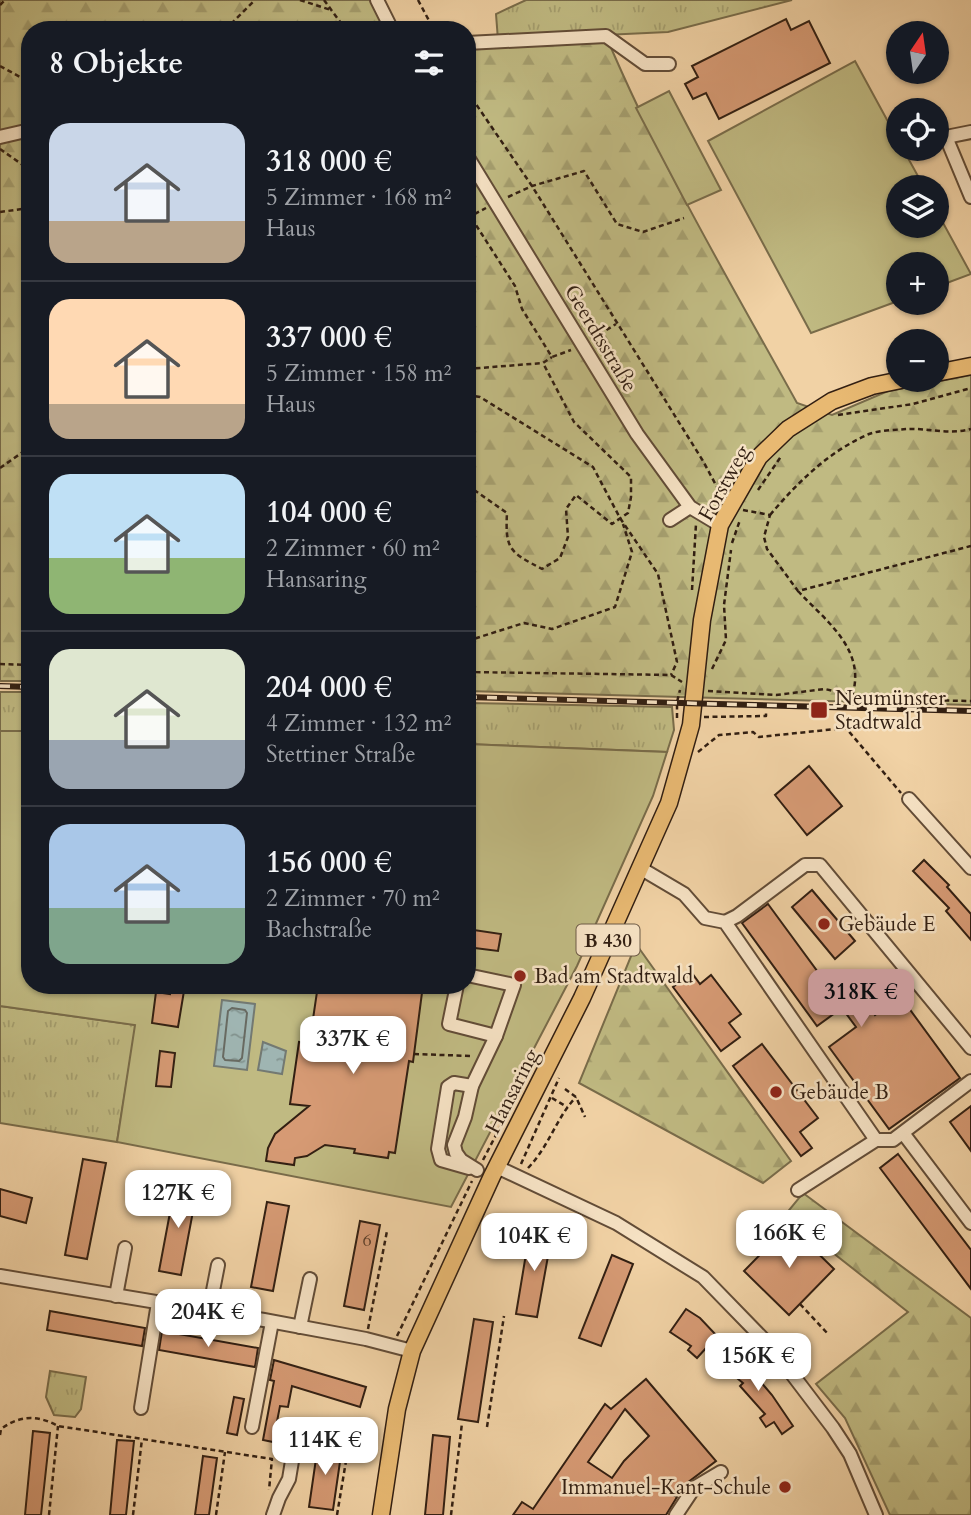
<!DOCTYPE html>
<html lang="de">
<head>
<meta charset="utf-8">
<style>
  :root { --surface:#171b24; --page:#242831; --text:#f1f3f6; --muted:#9ea1a6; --line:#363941; --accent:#c59692 }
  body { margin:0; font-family:Cardo,serif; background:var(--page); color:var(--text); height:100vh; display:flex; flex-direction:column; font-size:26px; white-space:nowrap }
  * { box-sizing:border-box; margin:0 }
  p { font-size:23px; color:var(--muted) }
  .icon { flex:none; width:38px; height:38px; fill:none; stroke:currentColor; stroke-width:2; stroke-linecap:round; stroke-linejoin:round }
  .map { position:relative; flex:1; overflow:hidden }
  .details { position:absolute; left:21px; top:21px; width:455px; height:973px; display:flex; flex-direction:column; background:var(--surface); border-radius:28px; box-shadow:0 2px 5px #0004 }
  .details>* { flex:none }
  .needle { width:46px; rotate:13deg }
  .controls { position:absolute; left:886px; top:21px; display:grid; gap:14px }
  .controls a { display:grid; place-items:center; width:63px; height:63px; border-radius:50%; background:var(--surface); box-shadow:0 2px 5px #0004; font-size:35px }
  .price { position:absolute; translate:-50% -60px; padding:0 16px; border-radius:14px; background:#fff; color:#222; font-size:23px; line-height:46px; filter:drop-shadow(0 2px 4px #0008) }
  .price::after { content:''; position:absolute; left:50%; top:42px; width:21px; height:16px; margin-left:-10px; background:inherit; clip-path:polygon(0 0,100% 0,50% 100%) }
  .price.selected { background:var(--accent); color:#111 }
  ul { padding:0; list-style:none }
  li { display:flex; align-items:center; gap:21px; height:175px; padding:0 28px }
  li+li { border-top:2px solid var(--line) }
  li span { display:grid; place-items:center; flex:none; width:196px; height:140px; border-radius:21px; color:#555 }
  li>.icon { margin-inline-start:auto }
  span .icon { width:84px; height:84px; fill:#fffc; stroke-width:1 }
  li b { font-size:30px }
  h2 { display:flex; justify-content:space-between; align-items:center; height:84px; padding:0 28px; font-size:30px }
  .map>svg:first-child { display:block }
</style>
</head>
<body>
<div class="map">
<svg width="971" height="1515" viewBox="0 0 971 1515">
  <defs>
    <pattern id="grass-tufts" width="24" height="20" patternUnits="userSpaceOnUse" patternTransform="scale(1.75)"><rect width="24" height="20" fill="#c0ba82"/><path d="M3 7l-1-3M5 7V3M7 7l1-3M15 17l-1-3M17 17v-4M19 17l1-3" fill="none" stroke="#a59f6f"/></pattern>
    <pattern id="forest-firs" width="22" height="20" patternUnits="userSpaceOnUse" patternTransform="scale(1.75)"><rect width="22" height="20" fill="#c0ba82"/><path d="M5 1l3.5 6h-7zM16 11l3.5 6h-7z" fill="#a59f6f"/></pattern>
    <pattern id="water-ripples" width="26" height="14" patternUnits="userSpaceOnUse" patternTransform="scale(1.75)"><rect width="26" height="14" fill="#9fb5b2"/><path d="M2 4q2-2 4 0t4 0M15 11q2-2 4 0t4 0" fill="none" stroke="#82938f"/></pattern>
  </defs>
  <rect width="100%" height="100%" fill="#f1d2a5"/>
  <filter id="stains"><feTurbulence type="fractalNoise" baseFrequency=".00286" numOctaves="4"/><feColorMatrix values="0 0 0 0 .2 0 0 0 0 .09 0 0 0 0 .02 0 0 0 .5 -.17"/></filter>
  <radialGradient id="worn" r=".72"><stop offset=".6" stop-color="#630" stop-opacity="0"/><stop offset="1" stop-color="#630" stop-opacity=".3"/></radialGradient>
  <g fill="url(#grass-tufts)" stroke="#796c4a" stroke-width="2">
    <polygon points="526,0 792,0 668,32 498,40 496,14"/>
    <rect x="0" y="692" width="30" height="39"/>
    <polygon points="467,703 672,707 674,730 667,752 467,744"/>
    <polygon points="0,1006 136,1025 117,1142 0,1123"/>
    <polygon points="50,1371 86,1377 81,1409 75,1417 54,1415 46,1397"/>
  </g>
  <g fill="url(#forest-firs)" stroke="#796c4a" stroke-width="2">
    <polygon points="0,0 377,0 392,30 30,30 30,681 0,681"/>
    <path d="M606 36C660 164 730 282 797 403L832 415 888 391 971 375V705L467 691V43Z"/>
    <polygon points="636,944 791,1161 763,1183 579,1083"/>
    <polygon points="803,1193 971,1318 971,1515 890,1515 845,1418 816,1384 908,1312 785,1215"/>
  </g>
  <g fill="#c0ba82" stroke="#796c4a" stroke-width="2">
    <polygon points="855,61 898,140 898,149 903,149 924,187 898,187 898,226 936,226 936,210 971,274 936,287 936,264 898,264 898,301 811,333 708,141"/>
    <polygon points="669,91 721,190 687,205 636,108"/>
    <polygon points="0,731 30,731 30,985 467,985 467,744 667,752 653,796 577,966 451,1207 117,1142 135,1025 0,1006"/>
  </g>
  <g fill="url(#water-ripples)" stroke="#737972" stroke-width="2">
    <polygon points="222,1000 255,1004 247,1070 214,1066"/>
    <polygon points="263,1042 286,1051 282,1074 258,1070"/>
  </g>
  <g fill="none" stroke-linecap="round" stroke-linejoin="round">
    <polygon stroke="#686a62" stroke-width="2" points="232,1008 245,1010 247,1013 242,1058 239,1061 225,1060 223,1057 228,1011"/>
  </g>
  <g fill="#d69a74" stroke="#321f12" stroke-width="2" fill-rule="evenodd">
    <polygon points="786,19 791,30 809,21 830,63 719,119 706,93 693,99 685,84 698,77 692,66"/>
    <polygon points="809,766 842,806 807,835 775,795"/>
    <polygon points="924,860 949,885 947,887 971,914 971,940 946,911 949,908 913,871"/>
    <polygon points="812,890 855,941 835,959 792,907"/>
    <polygon points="768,904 829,987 846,975 875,1015 900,996 960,1078 889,1129 829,1047 856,1027 842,1008 817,1026 742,923"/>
    <polygon points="467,929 501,934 498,951 467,947"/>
    <polygon points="692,973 700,984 711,975 741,1014 729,1023 740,1037 721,1051 673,987"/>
    <polygon points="171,985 185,985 178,1027 152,1023 156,992 170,994"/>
    <polygon points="318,985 392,987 392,985 423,985 413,1062 409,1061 395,1153 389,1152 388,1158 354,1153 355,1149 325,1145 307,1156 295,1158 294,1165 266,1161 268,1148 275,1134 309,1106 290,1104 299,1042 379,1053 382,1028 313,1019"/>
    <polygon points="762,1044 818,1118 800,1132 812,1148 801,1156 733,1066"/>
    <polygon points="160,1051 175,1053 171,1087 156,1086"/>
    <polygon points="971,1106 971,1151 950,1122"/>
    <polygon points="898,1154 971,1250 971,1289 880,1168"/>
    <polygon points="83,1159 106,1163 87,1259 65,1255"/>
    <polygon points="175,1186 197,1190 181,1275 159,1271"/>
    <polygon points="0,1189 32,1198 26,1223 0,1216"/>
    <polygon points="267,1202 289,1206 273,1291 251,1287"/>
    <polygon points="360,1221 380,1225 364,1310 344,1306"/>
    <polygon points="789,1225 834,1269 789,1315 744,1271"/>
    <polygon points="530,1230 552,1234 537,1317 516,1314"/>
    <polygon points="612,1255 633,1264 601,1346 579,1338"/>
    <polygon points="686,1309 700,1318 717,1336 697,1358 688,1350 691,1346 670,1332"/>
    <polygon points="50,1311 145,1328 142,1346 47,1330"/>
    <polygon points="474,1319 493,1322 478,1422 458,1419"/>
    <polygon points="162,1331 258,1348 255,1367 159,1350"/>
    <polygon points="731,1351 747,1366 772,1395 793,1426 782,1434 774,1422 766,1427 760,1418 765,1414 740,1386 743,1383 720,1364"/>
    <polygon points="274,1360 366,1387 360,1407 292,1386 288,1407 280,1406 273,1442 263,1440 274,1381 270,1380"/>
    <path d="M646 1379 716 1461 687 1483 675 1496 677 1497 666 1515H513L522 1502 533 1509 605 1404 611 1409ZM625 1409 649 1436 624 1461 612 1478 588 1462Z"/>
    <polygon points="234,1397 244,1399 237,1435 227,1433"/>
    <polygon points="33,1431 50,1433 41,1515 25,1515"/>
    <polygon points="433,1435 450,1437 443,1515 425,1515"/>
    <polygon points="117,1440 134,1441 126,1515 110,1515"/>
    <polygon points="318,1445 342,1448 333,1510 309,1507"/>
    <polygon points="203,1456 217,1458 209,1515 195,1515"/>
  </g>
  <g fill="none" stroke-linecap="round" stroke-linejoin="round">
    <g stroke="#624c37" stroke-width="16">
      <g id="minor">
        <polyline points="377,0 392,30"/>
        <polyline points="467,43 606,36 645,64 669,64"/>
        <polyline points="971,132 946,137 971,197"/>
        <polyline points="0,137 30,130"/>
        <polyline points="467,156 637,434 690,507 720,525"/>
        <polyline points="670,520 690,507"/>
        <polyline points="909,799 971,868"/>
        <polyline points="640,868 684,894 705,918 725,922 876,1140"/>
        <polyline points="725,922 737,916 805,865 820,865 971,1048"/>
        <polyline points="467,975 514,985 496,1036 472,1086 465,1117 454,1145 456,1153 461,1160 477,1170"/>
        <polyline points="457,985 449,1024 496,1036"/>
        <polyline points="903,1133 971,1223"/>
        <polyline points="497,1167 616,1223 703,1277 773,1349 833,1428 850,1454 876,1515"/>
        <polyline points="469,1168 441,1160 438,1149 448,1087 454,1083 472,1086"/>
        <polyline points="798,1190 876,1140 893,1140 971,1081"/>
        <polyline points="0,1276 264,1320 366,1339 412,1351"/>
        <polyline points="116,1296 125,1248"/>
        <polyline points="209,1311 218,1265"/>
        <polyline points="300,1327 310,1279"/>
        <polyline points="141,1408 158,1303"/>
        <polyline points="252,1427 272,1322"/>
        <polyline points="273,1515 279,1498 289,1479 298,1425"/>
        <polyline points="676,1515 694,1488 721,1472"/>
      </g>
    </g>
    <g stroke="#321f12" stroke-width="19">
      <g id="major">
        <polyline points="936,373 971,366"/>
        <polyline points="381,1515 397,1409 412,1351 492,1176 582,998 669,803 691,725 702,620 720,525 759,457 788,429 832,401 872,386 901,380"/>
      </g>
    </g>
    <g stroke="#321f12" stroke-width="2.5" stroke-dasharray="5 3.5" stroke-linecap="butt">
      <polyline points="300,0 331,10"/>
      <polyline points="324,0 346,30"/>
      <polyline points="418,0 434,30"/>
      <polyline points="0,5 5,0"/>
      <polyline points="225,30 255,0"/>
      <polyline points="0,66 22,78 30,77"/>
      <polyline points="467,91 532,186 703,461 717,487"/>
      <polyline points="0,149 30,170"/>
      <polyline points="508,197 532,186 584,171 617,224 643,232 684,218"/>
      <polyline points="467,211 515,286 522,309 552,357 571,350"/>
      <polyline points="0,212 30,208"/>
      <polyline points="467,218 486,208"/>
      <polyline points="592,339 616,324"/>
      <polyline points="467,369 543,363"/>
      <polyline points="467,395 480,397 593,467 620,518 658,574 677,662 671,675"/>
      <polyline points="838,415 913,404 971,388"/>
      <polyline points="0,468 30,447"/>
      <path d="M467 485 507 513C505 550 510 552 542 569L560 558 568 537 566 509 576 495 612 524 628 513 631 497V477L574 422 543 363 552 357"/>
      <polyline points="758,490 782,455"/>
      <polyline points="709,503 733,473"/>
      <polyline points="743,510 770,515 764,537 767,549 798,591 971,546"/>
      <path d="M770 515C798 482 828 452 869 434 880 430 895 430 907 429 928 428 950 435 971 429"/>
      <polyline points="732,543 740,520"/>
      <polyline points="692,590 696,524"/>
      <path d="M798 591C826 621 867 650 852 696"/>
      <polyline points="467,627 475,639"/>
      <polyline points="467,641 524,623 552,629 615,607 632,552 623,524"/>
      <polyline points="0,664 30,665"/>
      <polyline points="712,669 726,640 724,605 731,550"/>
      <polyline points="467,672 671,675 682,682"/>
      <polyline points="708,691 776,695 825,689 867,699 971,701"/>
      <polyline points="704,717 766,716 766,711"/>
      <polyline points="677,718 677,702 680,690"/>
      <polyline points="698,752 719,735 753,732 759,737 846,728 901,793"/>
      <polyline points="414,1054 472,1056"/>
      <polyline points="565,1089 576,1097 585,1117"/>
      <polyline points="552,1098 567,1107"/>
      <polyline points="483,1160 509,1110"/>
      <polyline points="521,1164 559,1078"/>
      <path d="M528 1168C550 1145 556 1118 576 1097"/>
      <polyline points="800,1304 829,1335"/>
      <polyline points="368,1329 387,1231"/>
      <polyline points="397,1336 472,1181"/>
      <polyline points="487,1427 504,1316"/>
      <path d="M0 1435 1 1429C20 1415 38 1415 58 1426L272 1459 269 1490"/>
      <polyline points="49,1515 58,1426"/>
      <polyline points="133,1515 142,1439"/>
      <polyline points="216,1515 225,1452"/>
      <polyline points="337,1515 348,1449"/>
      <polyline points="451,1515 462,1423"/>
    </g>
    <use href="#minor" stroke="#f6e2c4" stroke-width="12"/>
    <use href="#major" stroke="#e8b972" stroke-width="16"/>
    <g stroke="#321f12" stroke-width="6">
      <g id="rail">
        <polyline points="0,686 30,687"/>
        <polyline points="467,697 971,711"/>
      </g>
    </g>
    <use href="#rail" stroke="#f6e2c4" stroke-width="3.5" stroke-dasharray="10" stroke-linecap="butt"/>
  </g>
  <g fill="#8f2418" stroke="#f6e2c4" stroke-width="2.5">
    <rect x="810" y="701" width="18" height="18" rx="3.5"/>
    <circle cx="824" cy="924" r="7"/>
    <circle cx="520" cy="976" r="7"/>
    <circle cx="776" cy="1092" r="7"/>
    <circle cx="785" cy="1487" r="7"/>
  </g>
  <g text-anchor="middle" stroke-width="5" stroke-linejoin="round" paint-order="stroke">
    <g font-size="18" fill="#5b3e2a">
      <text x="367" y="1246">6</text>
    </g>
    <rect fill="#f6e2c4" stroke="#6d5a47" stroke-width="2" x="576.5" y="924.5" width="63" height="31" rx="5"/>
    <g font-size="19" font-weight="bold" fill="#321f12">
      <text x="608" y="947">B 430</text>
    </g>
    <g font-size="21" fill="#321f12" stroke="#f6e2c4">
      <text transform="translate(601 338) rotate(59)" y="7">Geerdtsstraße</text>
      <text transform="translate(724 483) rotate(-61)" y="7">Forstweg</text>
      <text transform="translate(512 1091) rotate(-63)" y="7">Hansaring</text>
    </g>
    <g font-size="21" fill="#321f12" stroke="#f6e2c4" text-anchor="start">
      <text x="835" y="705">Neumünster<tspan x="835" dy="24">Stadtwald</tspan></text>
      <text x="838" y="931">Gebäude E</text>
      <text x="534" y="983">Bad am Stadtwald</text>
      <text x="790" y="1099">Gebäude B</text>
      <text x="771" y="1494" text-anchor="end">Immanuel-Kant-Schule</text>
    </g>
  </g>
  <rect width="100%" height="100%" filter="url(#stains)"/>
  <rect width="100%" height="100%" fill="url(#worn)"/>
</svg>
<div class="controls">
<a><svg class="needle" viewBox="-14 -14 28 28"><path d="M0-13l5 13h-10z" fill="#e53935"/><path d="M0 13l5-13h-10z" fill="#9ea1a6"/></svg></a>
<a><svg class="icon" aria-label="locate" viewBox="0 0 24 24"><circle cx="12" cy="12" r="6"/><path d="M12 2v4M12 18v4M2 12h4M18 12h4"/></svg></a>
<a><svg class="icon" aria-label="layers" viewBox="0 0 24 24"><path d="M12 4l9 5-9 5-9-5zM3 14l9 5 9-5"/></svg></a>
<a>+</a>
<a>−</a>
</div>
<b class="price selected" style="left:861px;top:1029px">318K €</b>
<b class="price" style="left:353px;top:1076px">337K €</b>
<b class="price" style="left:178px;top:1230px">127K €</b>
<b class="price" style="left:789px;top:1270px">166K €</b>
<b class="price" style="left:534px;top:1273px">104K €</b>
<b class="price" style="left:208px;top:1349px">204K €</b>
<b class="price" style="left:758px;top:1393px">156K €</b>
<b class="price" style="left:325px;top:1477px">114K €</b>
<section class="details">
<h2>8 Objekte<svg class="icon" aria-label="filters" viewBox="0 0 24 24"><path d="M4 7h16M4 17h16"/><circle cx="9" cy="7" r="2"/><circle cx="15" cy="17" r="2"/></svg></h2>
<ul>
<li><span style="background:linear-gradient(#c9d6e8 70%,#b9a48a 0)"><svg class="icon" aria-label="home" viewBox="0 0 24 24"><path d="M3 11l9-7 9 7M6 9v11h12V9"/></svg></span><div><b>318 000 €</b><p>5 Zimmer · 168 m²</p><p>Haus</p></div></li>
<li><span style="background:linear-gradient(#ffd9b3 75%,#b9a48a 0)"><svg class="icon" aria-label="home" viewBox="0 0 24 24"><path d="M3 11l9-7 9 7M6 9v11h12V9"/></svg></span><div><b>337 000 €</b><p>5 Zimmer · 158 m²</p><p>Haus</p></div></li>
<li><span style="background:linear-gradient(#bfe0f5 60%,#8fb573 0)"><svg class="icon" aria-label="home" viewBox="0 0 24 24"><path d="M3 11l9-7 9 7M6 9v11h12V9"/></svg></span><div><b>104 000 €</b><p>2 Zimmer · 60 m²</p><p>Hansaring</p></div></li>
<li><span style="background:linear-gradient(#dfe7d0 65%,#9aa5b1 0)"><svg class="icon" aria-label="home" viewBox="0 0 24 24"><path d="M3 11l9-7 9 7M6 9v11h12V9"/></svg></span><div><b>204 000 €</b><p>4 Zimmer · 132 m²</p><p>Stettiner Straße</p></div></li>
<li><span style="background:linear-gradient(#a9c7e8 60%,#7fa58c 0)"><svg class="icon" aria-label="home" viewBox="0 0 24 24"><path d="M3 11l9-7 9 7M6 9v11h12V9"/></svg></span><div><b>156 000 €</b><p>2 Zimmer · 70 m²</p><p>Bachstraße</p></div></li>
</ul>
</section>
</div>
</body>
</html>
